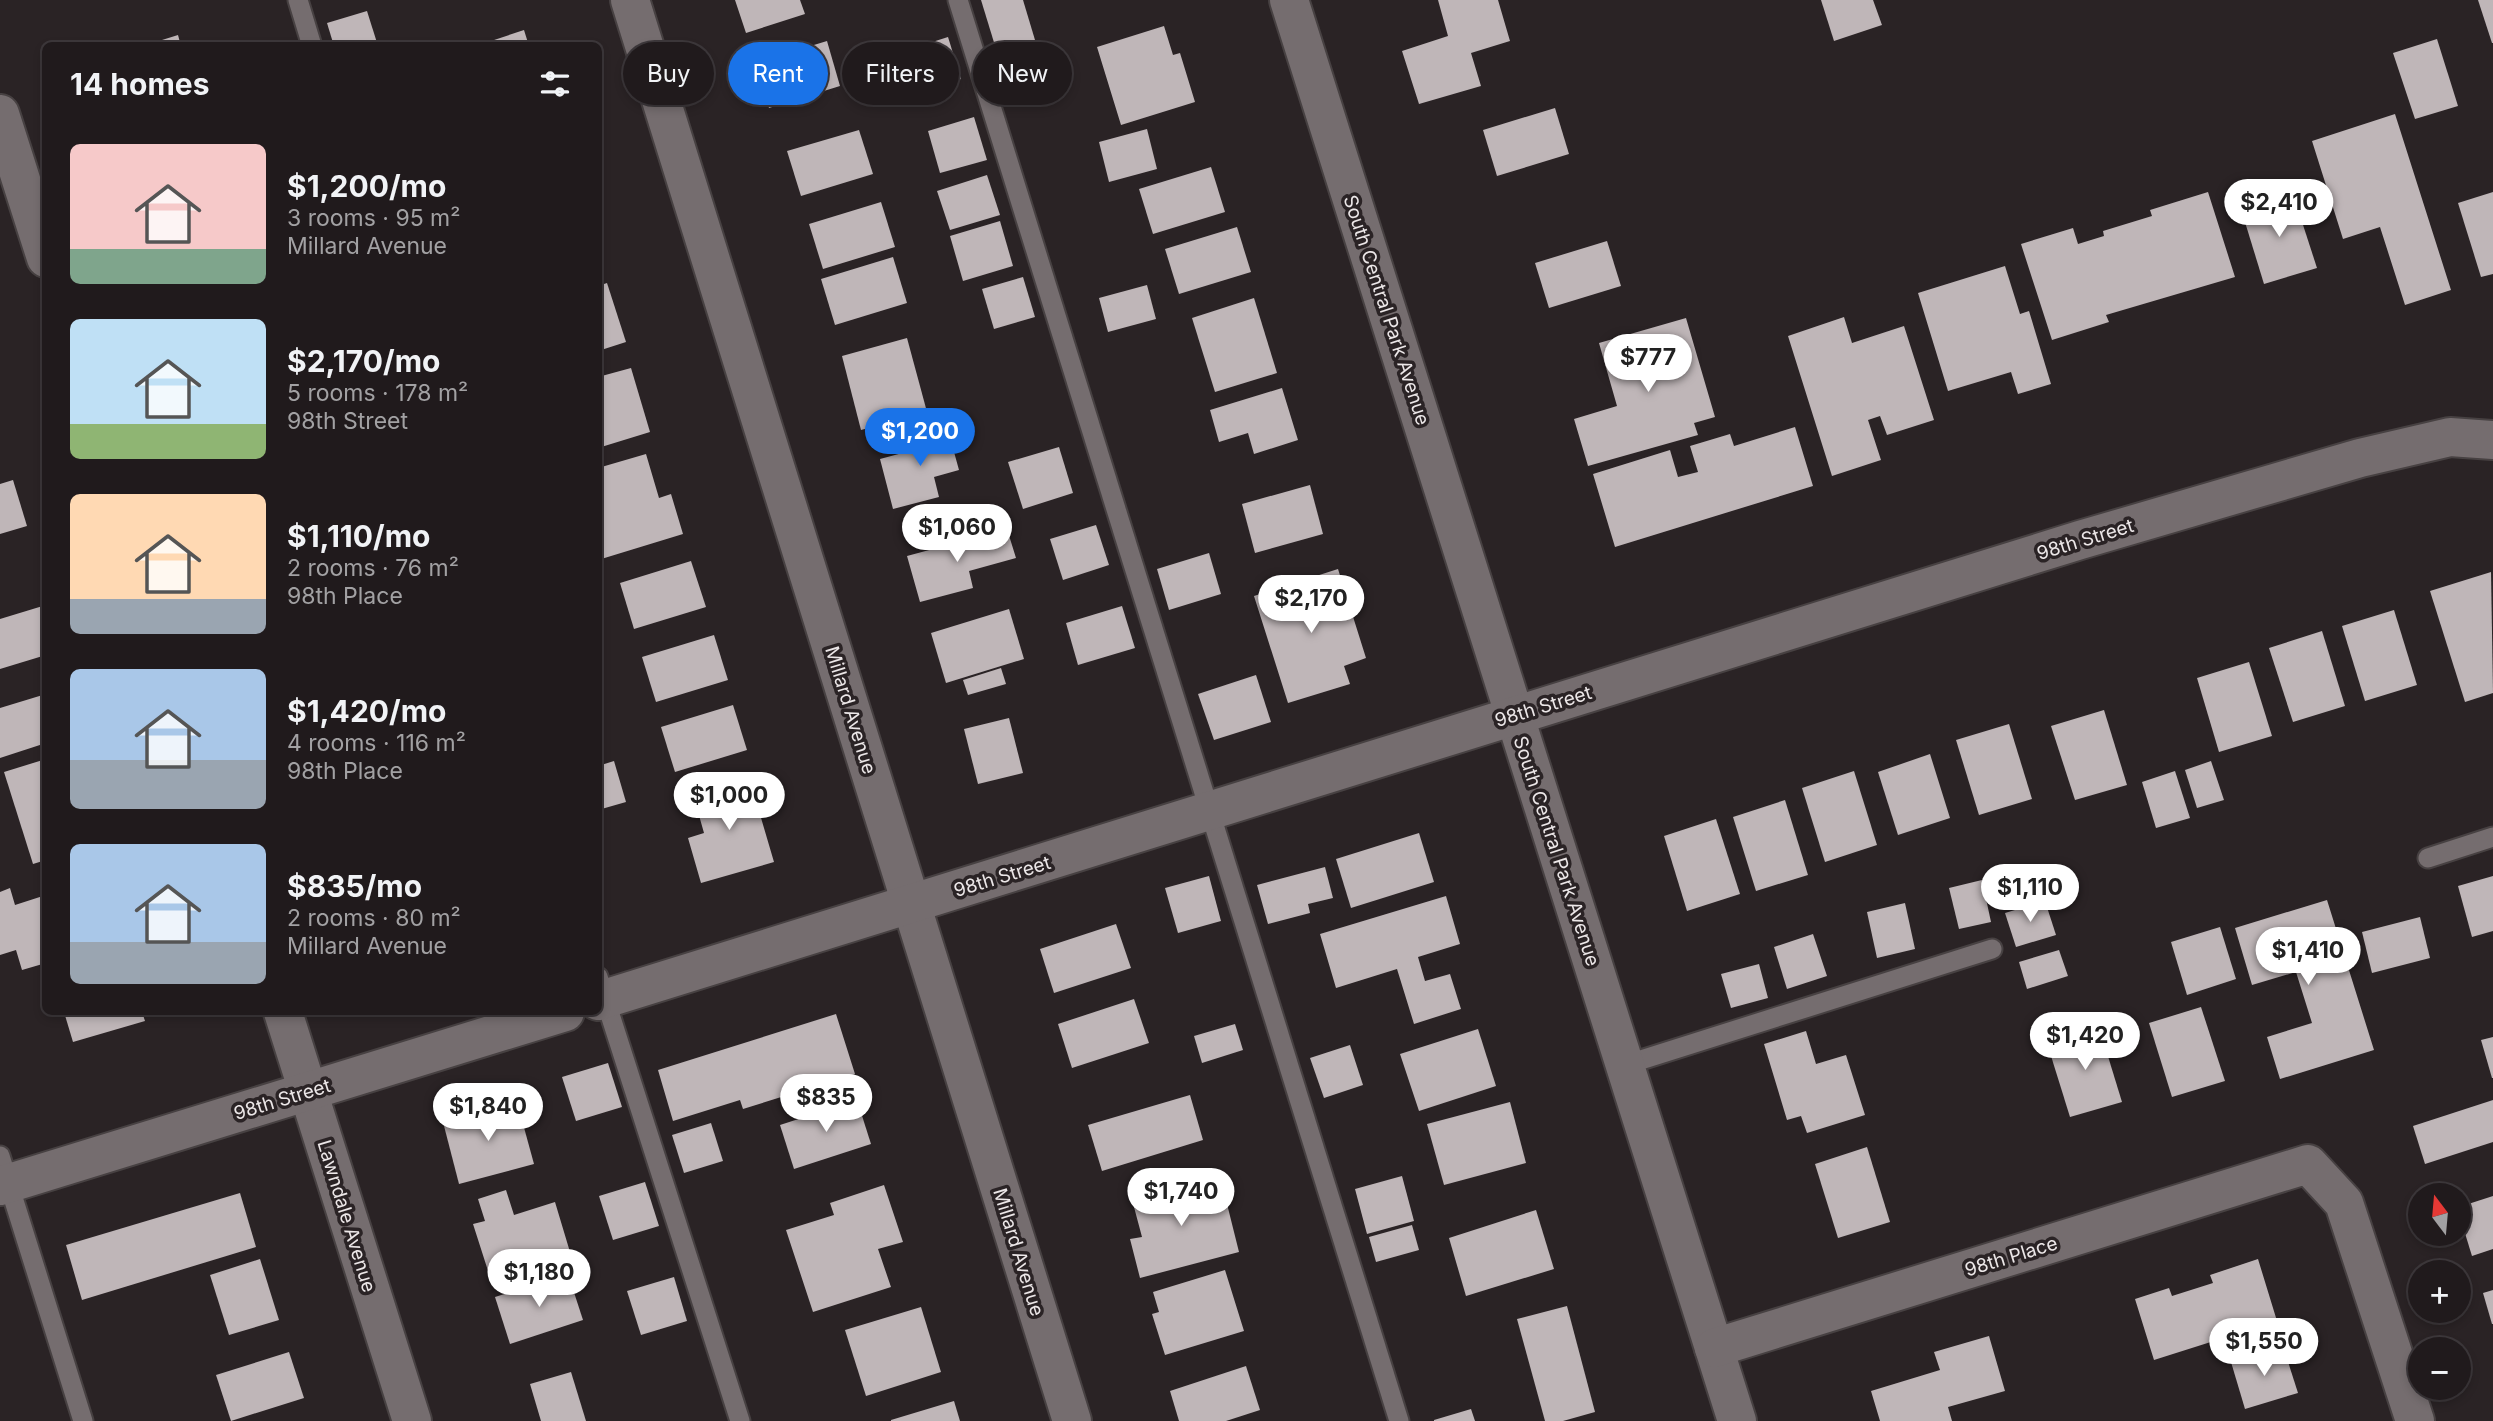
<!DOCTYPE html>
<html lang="en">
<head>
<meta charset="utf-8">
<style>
  :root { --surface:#201a1c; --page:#2d2729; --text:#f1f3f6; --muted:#a2a1a3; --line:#3d383b; --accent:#1a73e8 }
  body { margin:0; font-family:Inter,sans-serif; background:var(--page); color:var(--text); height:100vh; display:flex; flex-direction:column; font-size:26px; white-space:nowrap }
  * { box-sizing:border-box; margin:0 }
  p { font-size:23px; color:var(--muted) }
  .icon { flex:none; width:38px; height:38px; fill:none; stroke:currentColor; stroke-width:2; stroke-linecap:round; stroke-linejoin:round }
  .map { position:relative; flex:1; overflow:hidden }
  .side { position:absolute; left:42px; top:42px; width:560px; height:973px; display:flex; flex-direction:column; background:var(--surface); border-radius:10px; box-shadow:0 4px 10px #0003,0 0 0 2px var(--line) }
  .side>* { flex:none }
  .banner { position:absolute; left:623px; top:42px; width:665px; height:63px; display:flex; gap:14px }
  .needle { width:46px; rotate:344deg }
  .tools { position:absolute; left:2408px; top:1183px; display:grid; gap:14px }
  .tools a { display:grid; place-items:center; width:63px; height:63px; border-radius:50%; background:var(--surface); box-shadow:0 4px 10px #0003,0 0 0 2px var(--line); font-size:35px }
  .price { position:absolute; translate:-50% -60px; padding:0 16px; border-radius:24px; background:#fff; color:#222; font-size:23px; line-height:46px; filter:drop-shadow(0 2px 4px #0008) }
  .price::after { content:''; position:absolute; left:50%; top:42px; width:21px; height:16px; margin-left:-10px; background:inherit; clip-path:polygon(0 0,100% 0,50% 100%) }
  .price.selected { background:var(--accent); color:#fff }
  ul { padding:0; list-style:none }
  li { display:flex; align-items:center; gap:21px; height:175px; padding:0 28px }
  li span { display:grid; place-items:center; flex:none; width:196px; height:140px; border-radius:10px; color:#555 }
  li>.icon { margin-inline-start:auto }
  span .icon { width:84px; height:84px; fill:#fffc; stroke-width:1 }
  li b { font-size:30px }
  h2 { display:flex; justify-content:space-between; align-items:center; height:84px; padding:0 28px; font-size:30px }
  .chip { padding:0 24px; border-radius:32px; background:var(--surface); box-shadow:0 4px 10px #0003,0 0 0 2px var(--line); font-size:24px; line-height:63px }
  .chip.selected { background:var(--accent); color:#fff }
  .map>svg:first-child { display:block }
</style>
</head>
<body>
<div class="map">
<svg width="2493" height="1421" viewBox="0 0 2493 1421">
  <rect width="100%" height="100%" fill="#2a2325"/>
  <g fill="#bfb6b8">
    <polygon points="735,0 800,0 805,14 746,33"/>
    <polygon points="981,0 1023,0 1038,50 1000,62"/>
    <polygon points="1438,0 1498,0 1510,41 1471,53 1481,86 1419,104 1402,51 1448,36"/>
    <polygon points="1821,0 1873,0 1882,25 1834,41"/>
    <polygon points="2478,0 2493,0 2493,43 2492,43"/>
    <polygon points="367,11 378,46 334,46 327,23"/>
    <polygon points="1164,26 1173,55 1180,53 1195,102 1121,125 1097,47"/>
    <polygon points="524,30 529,46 479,46 479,45"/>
    <polygon points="178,35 181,46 146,46 146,45"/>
    <polygon points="948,37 961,79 921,93 907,50"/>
    <polygon points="2437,39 2458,106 2415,119 2393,53"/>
    <polygon points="827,41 840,86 769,108 755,63"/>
    <polygon points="1555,108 1569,154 1497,176 1483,130"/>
    <polygon points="2395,114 2451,290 2405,305 2380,227 2343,239 2312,141"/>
    <polygon points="974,117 987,160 940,173 928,131"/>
    <polygon points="1147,129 1157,169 1109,182 1099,142"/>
    <polygon points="859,130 873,174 801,196 787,151"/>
    <polygon points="1211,167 1225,212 1153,234 1139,189"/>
    <polygon points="987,175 1000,215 950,230 937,191"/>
    <polygon points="2208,192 2235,277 2106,315 2109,322 2052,340 2021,244 2073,228 2078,244 2104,236 2103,231 2152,216 2150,210"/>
    <polygon points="2493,192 2493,274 2481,277 2458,203"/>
    <polygon points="2293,194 2317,268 2264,284 2241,209"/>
    <polygon points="881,202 895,247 823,269 809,224"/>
    <polygon points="1000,221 1013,266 963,281 950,236"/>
    <polygon points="1237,227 1251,272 1179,294 1165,249"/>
    <polygon points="1607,241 1621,286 1549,308 1535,263"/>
    <polygon points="893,257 907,303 835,325 821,279"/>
    <polygon points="2005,266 2020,314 2029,311 2051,384 2018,394 2011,372 1948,391 1918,293"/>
    <polygon points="1023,277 1035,317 994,329 982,289"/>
    <polygon points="607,283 626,342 598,351 598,286"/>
    <polygon points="1147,285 1156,319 1108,332 1099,298"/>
    <polygon points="1254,298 1277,373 1215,392 1192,318"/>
    <polygon points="1844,317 1852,343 1904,326 1934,420 1887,435 1880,416 1868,420 1881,460 1832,476 1788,336"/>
    <polygon points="1686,318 1715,417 1694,423 1698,435 1588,466 1574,419 1617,406 1599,343"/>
    <polygon points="907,338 927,412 861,430 842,356"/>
    <polygon points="631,368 650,432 598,448 598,377"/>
    <polygon points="1282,388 1298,440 1254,454 1248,433 1219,442 1210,410"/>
    <polygon points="946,423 959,470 934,477 939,497 893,509 880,459 921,448 917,432"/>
    <polygon points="1795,427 1813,486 1615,547 1593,474 1670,450 1678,477 1698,472 1690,446 1730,434 1734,446"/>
    <polygon points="1059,447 1073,493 1023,509 1008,462"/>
    <polygon points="646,454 659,498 671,494 683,534 598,560 598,516 604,514 598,494 598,468"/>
    <polygon points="13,480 27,526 0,534 0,484"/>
    <polygon points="1310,485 1323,534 1255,553 1242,504"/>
    <polygon points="1096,525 1109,565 1063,580 1050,539"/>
    <polygon points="1007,529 1016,558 969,571 973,588 920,602 907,556"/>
    <polygon points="1209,553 1221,594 1169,610 1157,569"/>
    <polygon points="691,561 706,607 634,629 620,583"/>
    <polygon points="1338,569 1366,658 1344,666 1350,684 1288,703 1254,596"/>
    <polygon points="2491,572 2493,693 2465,702 2430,591"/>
    <polygon points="46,605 46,655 0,669 0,619"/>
    <polygon points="1122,606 1135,648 1078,665 1066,623"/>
    <polygon points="1009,609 1024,659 946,683 931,633"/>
    <polygon points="2394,610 2417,685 2365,701 2342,626"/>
    <polygon points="2322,631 2345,706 2293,722 2269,648"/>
    <polygon points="714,635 728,680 656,702 642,657"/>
    <polygon points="2249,662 2272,736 2219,752 2197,678"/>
    <polygon points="1001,668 1006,684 968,695 963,680"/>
    <polygon points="1256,675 1271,722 1214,740 1198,694"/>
    <polygon points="46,694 46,743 0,758 0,708"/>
    <polygon points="733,705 747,750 675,772 661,727"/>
    <polygon points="2104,710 2127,785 2075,800 2051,726"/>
    <polygon points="1009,718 1023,773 978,784 964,729"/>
    <polygon points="2009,724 2032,799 1979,815 1956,740"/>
    <polygon points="1930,754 1950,818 1898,835 1878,772"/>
    <polygon points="46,759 46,860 33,864 4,772"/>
    <polygon points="614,761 626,802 598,810 598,766"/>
    <polygon points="2211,761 2224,800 2197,808 2185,770"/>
    <polygon points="1854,771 1877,845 1825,862 1802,788"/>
    <polygon points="2175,771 2190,818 2156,828 2142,782"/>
    <polygon points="749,777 774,862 701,883 688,838 704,833 693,794"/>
    <polygon points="1785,800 1808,875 1756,891 1733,817"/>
    <polygon points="1716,819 1740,894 1687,911 1664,836"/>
    <polygon points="1419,833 1434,882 1351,908 1336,859"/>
    <polygon points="1325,867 1333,898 1308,904 1310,913 1268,924 1257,885"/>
    <polygon points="1209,876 1221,921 1178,933 1165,888"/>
    <polygon points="2493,876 2493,931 2472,937 2458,886"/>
    <polygon points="1982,880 1991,922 1959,929 1949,888"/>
    <polygon points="10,888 15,905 46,895 46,963 22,970 16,950 0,955 0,892"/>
    <polygon points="1446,896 1460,944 1418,957 1425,981 1450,974 1461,1009 1414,1024 1397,969 1336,988 1320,934"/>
    <polygon points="2327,900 2374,1050 2280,1079 2267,1037 2312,1023 2296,972 2252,985 2235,928"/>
    <polygon points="2045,901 2056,935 2016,947 2005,913"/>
    <polygon points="1905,903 1915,949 1877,958 1867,912"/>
    <polygon points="2420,917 2430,958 2372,973 2362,932"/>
    <polygon points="1116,924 1131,968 1054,993 1040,949"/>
    <polygon points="2220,927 2236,979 2187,995 2171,942"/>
    <polygon points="1813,934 1827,976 1787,989 1774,947"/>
    <polygon points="2059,950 2068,976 2027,989 2019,962"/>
    <polygon points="1759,964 1768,998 1731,1008 1721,974"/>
    <polygon points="1134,999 1149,1043 1072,1068 1058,1024"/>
    <polygon points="2201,1007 2225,1081 2172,1097 2149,1023"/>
    <polygon points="64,1012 142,1012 145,1021 73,1042"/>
    <polygon points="836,1014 855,1074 743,1109 740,1100 673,1121 658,1070"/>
    <polygon points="1235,1024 1243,1050 1202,1063 1194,1036"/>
    <polygon points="2099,1027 2122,1102 2070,1117 2047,1043"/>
    <polygon points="1478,1029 1496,1086 1419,1111 1400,1054"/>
    <polygon points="1806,1031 1816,1064 1846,1055 1865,1115 1807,1133 1801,1116 1787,1120 1764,1044"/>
    <polygon points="2493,1037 2493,1078 2492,1078 2481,1040"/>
    <polygon points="1350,1045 1363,1085 1324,1098 1310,1058"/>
    <polygon points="608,1063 622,1107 576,1121 562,1077"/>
    <polygon points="1190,1095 1203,1140 1102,1171 1088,1125"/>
    <polygon points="857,1100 871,1144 794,1169 780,1125"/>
    <polygon points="2493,1100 2493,1142 2425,1164 2413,1126"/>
    <polygon points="517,1102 534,1164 459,1184 443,1122"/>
    <polygon points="1510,1102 1526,1163 1444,1185 1427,1124"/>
    <polygon points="711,1123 723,1161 684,1173 672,1135"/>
    <polygon points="1867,1147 1890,1222 1838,1238 1815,1164"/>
    <polygon points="1402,1176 1414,1221 1367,1234 1355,1189"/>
    <polygon points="1175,1180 1179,1195 1222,1184 1239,1252 1140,1278 1130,1239 1142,1237 1130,1192"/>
    <polygon points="645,1182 659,1226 613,1240 599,1196"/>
    <polygon points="884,1185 903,1242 878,1249 891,1287 813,1312 786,1230 834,1215 830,1203"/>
    <polygon points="506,1190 514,1215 555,1202 570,1252 490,1277 473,1224 485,1221 478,1199"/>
    <polygon points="240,1193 256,1247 82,1300 66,1245"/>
    <polygon points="2493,1196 2493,1249 2472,1256 2459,1214 2459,1207"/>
    <polygon points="1536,1210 1554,1269 1466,1296 1449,1238"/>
    <polygon points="1412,1225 1419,1250 1376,1262 1369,1237"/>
    <polygon points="260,1259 279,1320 229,1335 210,1275"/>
    <polygon points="2258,1259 2277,1321 2154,1360 2135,1299 2169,1288 2172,1296 2213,1283 2210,1275"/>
    <polygon points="1225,1270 1244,1331 1165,1355 1152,1314 1159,1312 1153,1292"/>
    <polygon points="568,1274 583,1320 510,1344 495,1297"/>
    <polygon points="674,1277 687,1321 641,1335 627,1291"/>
    <polygon points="2493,1290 2493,1324 2492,1324 2483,1293"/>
    <polygon points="1567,1306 1595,1412 1563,1421 1545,1421 1517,1319"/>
    <polygon points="921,1307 941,1372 866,1396 845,1330"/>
    <polygon points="1989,1336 2005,1391 1948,1407 1952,1421 1880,1421 1871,1391 1940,1370 1934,1352"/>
    <polygon points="2283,1346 2298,1393 2245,1409 2231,1362"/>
    <polygon points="289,1352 304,1398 231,1421 216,1375"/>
    <polygon points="1246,1366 1260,1410 1226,1421 1179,1421 1170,1391"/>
    <polygon points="571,1372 586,1421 541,1421 530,1384"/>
    <polygon points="954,1401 960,1421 891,1421 891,1420"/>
    <polygon points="1471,1409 1475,1421 1434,1421 1434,1420"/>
  </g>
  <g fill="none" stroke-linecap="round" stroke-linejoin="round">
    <g stroke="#474142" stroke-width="23">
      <g id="lane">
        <polyline points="298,0 312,46"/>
        <polyline points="958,0 1399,1421"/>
        <polyline points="2428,858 2493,837"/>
        <polyline points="598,977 740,1421"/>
        <polyline points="1625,1065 1992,949"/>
        <polyline points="0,1156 83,1421"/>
      </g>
    </g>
    <g stroke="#474142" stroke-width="42">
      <g id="street">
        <polyline points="630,0 1072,1421"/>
        <polyline points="1289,0 1737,1421"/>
        <polyline points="0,114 46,258"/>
        <polyline points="598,1001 2080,540 2360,458 2450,437 2493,440"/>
        <polyline points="283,1012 412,1421"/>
        <polyline points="0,1186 565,1012"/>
        <polyline points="1714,1348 2308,1164 2344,1203 2415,1421"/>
      </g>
    </g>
    <use href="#lane" stroke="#756d6f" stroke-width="19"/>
    <use href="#street" stroke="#756d6f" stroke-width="38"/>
  </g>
  <g text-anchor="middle" stroke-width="7" stroke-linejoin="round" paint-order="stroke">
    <g font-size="19" fill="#ece7e8" stroke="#2a2325">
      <text transform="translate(1387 310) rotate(72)" y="7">South Central Park Avenue</text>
      <text transform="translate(2085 539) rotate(-17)" y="7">98th Street</text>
      <text transform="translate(1543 706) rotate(-17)" y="7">98th Street</text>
      <text transform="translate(851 710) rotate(73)" y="7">Millard Avenue</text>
      <text transform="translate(1557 851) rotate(72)" y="7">South Central Park Avenue</text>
      <text transform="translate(1002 876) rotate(-17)" y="7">98th Street</text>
      <text transform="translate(282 1099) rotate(-17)" y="7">98th Street</text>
      <text transform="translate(347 1216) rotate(73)" y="7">Lawndale Avenue</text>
      <text transform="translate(1019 1252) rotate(73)" y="7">Millard Avenue</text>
      <text transform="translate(2011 1256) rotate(-17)" y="7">98th Place</text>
    </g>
  </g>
</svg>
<div class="tools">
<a><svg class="needle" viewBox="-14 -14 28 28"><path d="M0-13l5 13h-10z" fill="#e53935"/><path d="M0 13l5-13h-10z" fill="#a2a1a3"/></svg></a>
<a>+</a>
<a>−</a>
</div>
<b class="price" style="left:2279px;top:239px">$2,410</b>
<b class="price" style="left:1648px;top:394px">$777</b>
<b class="price selected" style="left:920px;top:468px">$1,200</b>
<b class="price" style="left:957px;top:564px">$1,060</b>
<b class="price" style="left:1311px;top:635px">$2,170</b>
<b class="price" style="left:729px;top:832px">$1,000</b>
<b class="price" style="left:2030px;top:924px">$1,110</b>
<b class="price" style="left:2308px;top:987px">$1,410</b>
<b class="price" style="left:2085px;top:1072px">$1,420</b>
<b class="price" style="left:826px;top:1134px">$835</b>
<b class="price" style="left:488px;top:1143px">$1,840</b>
<b class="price" style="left:1181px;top:1228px">$1,740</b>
<b class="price" style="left:539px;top:1309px">$1,180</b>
<b class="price" style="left:2264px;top:1378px">$1,550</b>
<div class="banner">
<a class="chip">Buy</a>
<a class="chip selected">Rent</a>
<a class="chip">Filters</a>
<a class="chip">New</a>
</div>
<section class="side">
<h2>14 homes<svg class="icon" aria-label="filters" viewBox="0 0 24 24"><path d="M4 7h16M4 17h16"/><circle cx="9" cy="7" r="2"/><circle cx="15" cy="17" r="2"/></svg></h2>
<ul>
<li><span style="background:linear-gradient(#f6c9c9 75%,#7fa58c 0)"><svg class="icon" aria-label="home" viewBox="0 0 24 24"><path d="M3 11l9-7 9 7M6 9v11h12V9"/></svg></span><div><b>$1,200/mo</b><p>3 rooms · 95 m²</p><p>Millard Avenue</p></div></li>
<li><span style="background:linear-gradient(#bfe0f5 75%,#8fb573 0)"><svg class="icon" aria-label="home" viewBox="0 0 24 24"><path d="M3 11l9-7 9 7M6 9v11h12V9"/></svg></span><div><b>$2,170/mo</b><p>5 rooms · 178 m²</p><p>98th Street</p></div></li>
<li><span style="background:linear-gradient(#ffd9b3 75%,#9aa5b1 0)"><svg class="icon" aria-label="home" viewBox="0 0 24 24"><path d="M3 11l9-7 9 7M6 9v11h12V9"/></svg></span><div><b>$1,110/mo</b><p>2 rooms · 76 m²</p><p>98th Place</p></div></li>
<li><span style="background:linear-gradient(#a9c7e8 65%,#9aa5b1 0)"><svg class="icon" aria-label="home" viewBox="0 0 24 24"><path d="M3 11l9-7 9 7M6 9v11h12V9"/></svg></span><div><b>$1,420/mo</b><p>4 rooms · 116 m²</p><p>98th Place</p></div></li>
<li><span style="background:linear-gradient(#a9c7e8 70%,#9aa5b1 0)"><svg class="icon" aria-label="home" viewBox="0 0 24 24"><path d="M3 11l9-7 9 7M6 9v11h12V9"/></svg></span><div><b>$835/mo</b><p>2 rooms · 80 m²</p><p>Millard Avenue</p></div></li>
</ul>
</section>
</div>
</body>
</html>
